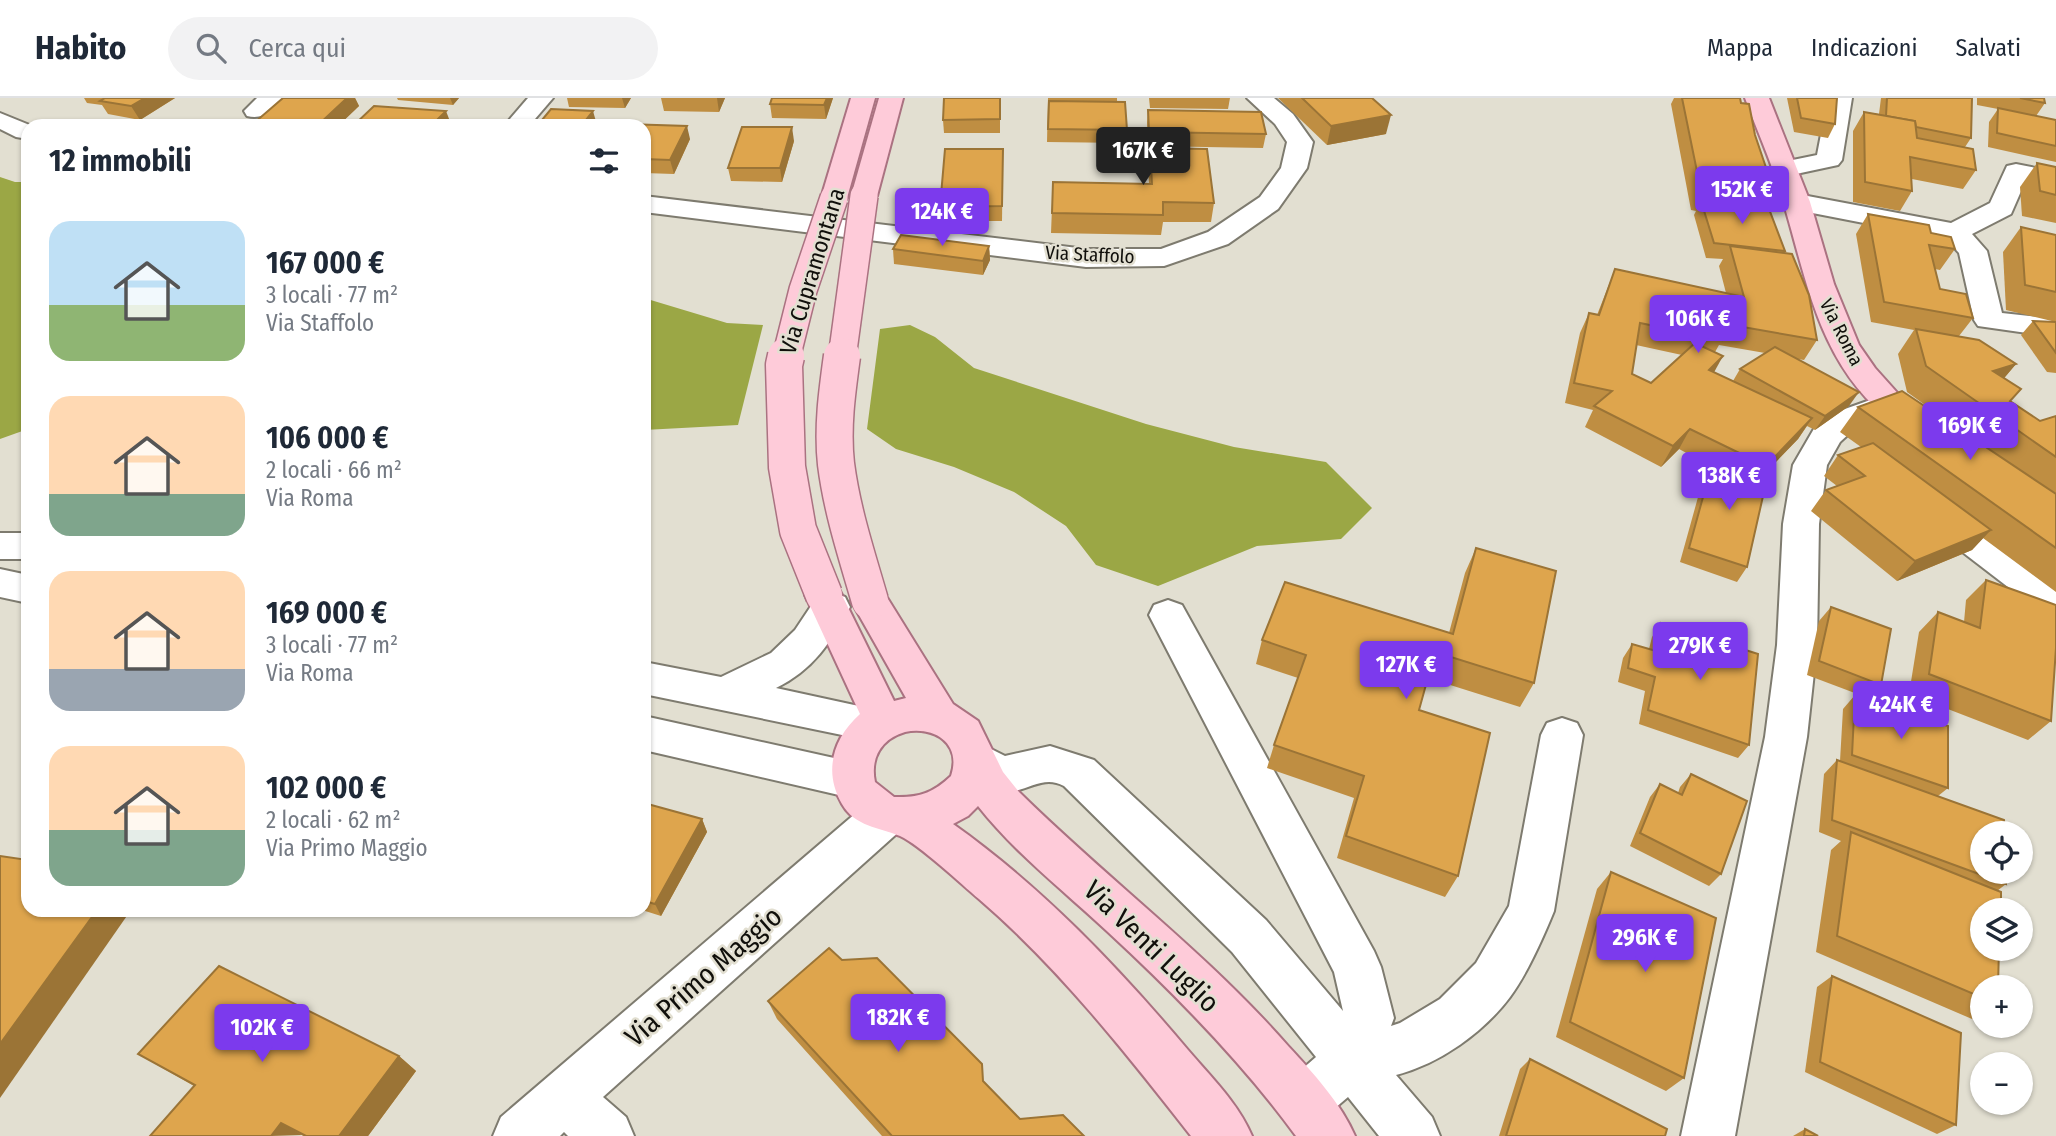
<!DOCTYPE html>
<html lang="it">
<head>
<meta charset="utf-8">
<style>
  :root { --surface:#fff; --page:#f2f2f3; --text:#1f2937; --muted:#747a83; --line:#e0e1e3; --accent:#7c3aed }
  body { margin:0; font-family:"Fira Sans Condensed",sans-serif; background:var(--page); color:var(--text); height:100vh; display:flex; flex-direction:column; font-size:26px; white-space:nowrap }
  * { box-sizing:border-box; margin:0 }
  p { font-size:23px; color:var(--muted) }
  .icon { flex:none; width:38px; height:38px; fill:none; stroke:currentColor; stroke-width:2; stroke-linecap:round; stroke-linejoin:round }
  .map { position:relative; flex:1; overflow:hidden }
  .details { position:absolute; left:21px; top:21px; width:630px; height:798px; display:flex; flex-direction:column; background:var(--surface); border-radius:21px; box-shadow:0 2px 5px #0004 }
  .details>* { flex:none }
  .buttons { position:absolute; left:1970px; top:723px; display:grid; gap:14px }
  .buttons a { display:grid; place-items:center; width:63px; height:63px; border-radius:50%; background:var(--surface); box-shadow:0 2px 5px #0004; font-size:35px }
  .price { position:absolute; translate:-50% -60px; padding:0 16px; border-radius:7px; background:var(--accent); color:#fff; font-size:23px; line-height:46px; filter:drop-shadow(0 2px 4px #0008) }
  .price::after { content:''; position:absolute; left:50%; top:42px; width:21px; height:16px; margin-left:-10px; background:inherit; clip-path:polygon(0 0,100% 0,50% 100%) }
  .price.selected { background:#222; color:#fff }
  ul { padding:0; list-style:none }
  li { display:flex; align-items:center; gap:21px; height:175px; padding:0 28px }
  li span { display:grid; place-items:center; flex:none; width:196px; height:140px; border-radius:21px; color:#555 }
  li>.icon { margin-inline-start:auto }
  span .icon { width:84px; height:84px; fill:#fffc; stroke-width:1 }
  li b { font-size:30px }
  h2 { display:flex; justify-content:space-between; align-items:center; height:84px; padding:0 28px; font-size:30px }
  header { display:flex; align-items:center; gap:42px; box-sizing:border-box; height:98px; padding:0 35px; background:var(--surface); border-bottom:2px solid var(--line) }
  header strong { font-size:33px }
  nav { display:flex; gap:38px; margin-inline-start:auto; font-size:24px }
  .search { width:490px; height:63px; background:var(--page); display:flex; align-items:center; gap:18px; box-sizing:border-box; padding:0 24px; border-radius:38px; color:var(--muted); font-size:26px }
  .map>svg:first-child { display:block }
</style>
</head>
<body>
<header>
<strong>Habito</strong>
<div class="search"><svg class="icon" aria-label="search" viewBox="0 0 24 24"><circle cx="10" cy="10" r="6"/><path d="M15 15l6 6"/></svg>Cerca qui</div>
<nav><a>Mappa</a><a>Indicazioni</a><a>Salvati</a></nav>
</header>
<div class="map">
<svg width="2056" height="1038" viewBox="0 0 2056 1038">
  <rect width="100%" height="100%" fill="#e2dfd1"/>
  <g fill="#9ba745">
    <polygon points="0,79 15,84 28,84 28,331 0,341"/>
    <polygon points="644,200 727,225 763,227 738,327 644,332"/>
    <polygon points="910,227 935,239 974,270 1146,326 1234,349 1326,364 1372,410 1341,441 1257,448 1158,488 1096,467 1066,428 1014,394 954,369 896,351 867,331 880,231"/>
  </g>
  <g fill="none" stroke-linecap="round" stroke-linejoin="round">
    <g stroke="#7e7b6f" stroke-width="4">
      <g id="minor">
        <path d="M257 0H283C274 13 263 22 247 18L244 13Z"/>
        <polygon points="528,0 553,0 529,28 504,28"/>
        <polygon points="1247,0 1274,0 1293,16 1313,44 1307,70 1278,111 1228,146 1164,168 1086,169 644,114 644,98 1086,151 1161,151 1208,134 1260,99 1281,70 1287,44 1275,26"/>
        <polygon points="1828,0 1852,0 1842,62 1838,67 1782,79 1773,76 1769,71 1773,66 1817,57"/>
        <polygon points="0,15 32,28 28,28 28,41 16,39 0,31"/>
        <polygon points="2016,66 2056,74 2056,90 2025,84 2011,116 1972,136 1987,153 2002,215 2056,221 2056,239 1978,228 1974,222 1959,155 1946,141 1797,112 1788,110 1784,104 1788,98 1797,96 1951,125 1990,105 2007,68"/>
        <polygon points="1890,295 1901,299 1906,306 1901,313 1852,333 1840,344 1827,367 1819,426 1817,547 1807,639 1735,1038 1681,1038 1765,639 1777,547 1783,426 1793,367 1815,329 1828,317"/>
        <polygon points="1935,401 1948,405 2056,486 2056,520 2043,516 1922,423 1917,414 1922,405"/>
        <rect x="0" y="435" width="28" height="26"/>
        <polygon points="0,471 28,477 28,505 0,499"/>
        <path d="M831 494 845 499 850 509C831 544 813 572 776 590L891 615 897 627 891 639 876 644 644 596V564L721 579 771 555 795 532 817 499Z"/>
        <path d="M1168 502 1182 507 1374 853 1381 869 1394 920 1391 928 1400 925 1440 901 1476 865 1509 808 1541 637 1547 625 1562 620 1577 625 1583 637 1554 813C1543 840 1527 876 1510 899 1483 935 1439 966 1396 977L1432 1019 1440 1038H1379L1348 999 1321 1022 1303 1030 1285 1022 1277 1004 1285 986 1316 959 1232 854 1064 688C1044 677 1029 692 1009 694 988 697 963 679 954 661L960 648 975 643 1005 658 1050 648 1094 662 1266 822 1343 913 1334 874 1149 517 1154 507Z"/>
        <polygon points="644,618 852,664 867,669 874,682 867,695 852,700 644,652"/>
        <polygon points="886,698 902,703 908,717 902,731 603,999 626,1019 634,1038 568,1038 564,1034 560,1038 493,1038 501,1019 870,703"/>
      </g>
    </g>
    <g stroke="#aa7281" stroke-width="4">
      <g id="major">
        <polygon points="851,0 875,0 847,100 843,106 834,108 825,106 821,100"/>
        <polygon points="879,0 903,0 877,98 873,104 864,106 855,104 851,98"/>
        <path d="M1745 0H1769L1810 104 1834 186 1859 247 1875 270 1901 299 1938 324 1943 332 1938 340C1919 345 1910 336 1895 326 1821 271 1808 188 1784 106 1774 70 1758 35 1745 0Z"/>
        <path d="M824 483 837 487 894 603 906 600 851 503 857 493 870 489 883 493 953 606 978 623 1003 674 1019 694C1107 781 1207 855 1289 949 1314 976 1340 1004 1355 1038H1296C1242 964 1175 896 1108 834 1064 793 1015 755 978 708L968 718 953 726C1042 789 1118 869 1188 952 1211 979 1238 1005 1252 1038H1191C1126 955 1059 870 979 801 961 786 920 747 900 738 879 729 855 729 842 706 823 674 833 640 860 616L805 497 811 487ZM905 634C934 628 962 645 951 678 933 695 919 700 894 699L875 684C870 660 881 641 905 634Z"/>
      </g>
    </g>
    <use href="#minor" fill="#fff" fill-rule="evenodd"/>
    <use href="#major" fill="#fecbd9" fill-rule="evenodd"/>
    <g stroke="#aa7281" stroke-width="30" stroke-linecap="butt">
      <g id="major-bridge-far1">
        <polyline points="786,260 803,192 834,100"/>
        <polyline points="842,260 864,98"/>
      </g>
    </g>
    <g stroke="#aa7281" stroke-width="39" stroke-linecap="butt">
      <g id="major-bridge">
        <polyline points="786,258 784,267 787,369 798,432 824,497"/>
        <path d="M842 258C837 294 832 330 836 366 842 413 857 458 870 503"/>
      </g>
    </g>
    <use href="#major-bridge-far1" stroke="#fecbd9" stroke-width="27"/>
    <use href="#major-bridge" stroke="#fecbd9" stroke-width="36"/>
  </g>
  <g fill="#bf8e42" fill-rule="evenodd">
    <polygon points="84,0 175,0 140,22 108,16 102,7 87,5"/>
    <polygon points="283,0 355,0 359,8 338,28 255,28 254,25"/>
    <polygon points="397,0 459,0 453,7 398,2"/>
    <polygon points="567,0 631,0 625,10 569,9"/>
    <polygon points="661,0 725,0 719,14 664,13"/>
    <polygon points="833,0 826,21 772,20 770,6"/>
    <polygon points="1000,0 1000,35 944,35 943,22"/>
    <polygon points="1048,0 1117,0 1117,4 1127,32 1126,45 1047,44"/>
    <polygon points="1149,0 1230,0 1228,11 1150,10"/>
    <polygon points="1278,0 1372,0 1386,36 1327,47"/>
    <path d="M1674 0H1740L1741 5 1755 37 1777 102 1770 114 1785 153 1784 155 1817 242 1804 262 1798 261 1849 308 1815 332 1807 328 1798 341 1765 375 1747 469 1737 484 1680 464 1705 374 1709 367 1679 351 1661 369 1585 329 1593 312 1565 305 1580 235 1589 215 1597 217 1615 171 1726 195 1719 168 1723 161 1706 160 1694 117 1696 113 1691 112 1671 6ZM1636 247 1682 257 1651 285 1632 276ZM1719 247 1765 255 1740 271 1733 283 1714 274 1715 254Z"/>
    <polygon points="1787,0 1837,0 1835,26 1828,40 1794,34"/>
    <polygon points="1881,0 1972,0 1971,40 1965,49 1976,72 1963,91 1912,81 1912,93 1900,113 1853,104 1853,33 1864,14 1879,16"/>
    <polygon points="1977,0 2044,0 2045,5 2036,18 2056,22 2056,64 1988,49 1989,24 1998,11 1977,7"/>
    <polygon points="1148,12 1266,36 1263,50 1148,48 1147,25"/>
    <polygon points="644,28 690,41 674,76 644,75"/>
    <polygon points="794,43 782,84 731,83 728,70"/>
    <polygon points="1150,50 1214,105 1211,124 1163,124 1161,137 1051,135 1053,84 1149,86 1148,69"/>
    <polygon points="1003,51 1002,123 941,123 940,109"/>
    <polygon points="2037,65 2056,69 2056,125 2022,118 2020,89"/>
    <polygon points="1868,116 1931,135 1955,151 1940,172 1935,171 1940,191 1973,220 1959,238 2016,266 2004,280 2011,303 2040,323 2056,318 2056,494 1983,440 1972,452 1897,483 1811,413 1826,392 1837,388 1824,378 1838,357 1861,349 1840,334 1858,309 1964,335 1907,294 1898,256 1914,232 1871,224 1856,136"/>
    <polygon points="2021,129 2056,137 2056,224 2006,212 2003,154"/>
    <polygon points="989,148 990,162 983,177 894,166 893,151"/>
    <polygon points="2033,223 2056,224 2056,275 2047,274 2021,237"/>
    <polygon points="1476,450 1534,585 1520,609 1428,580 1419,612 1458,778 1445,799 1337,760 1354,700 1267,670 1274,647 1298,580 1256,566 1262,542 1449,535 1465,475"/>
    <polygon points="1986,482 2051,623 2028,642 1909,596 1919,534 1938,514 1964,524 1966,502"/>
    <polygon points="1831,509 1881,587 1868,600 1807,577 1819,523"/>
    <polygon points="1661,525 1749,647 1738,660 1639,626 1645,593 1618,584 1623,560 1632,546 1649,551 1652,539"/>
    <polygon points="1855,597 1948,690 1938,698 2006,786 1997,793 1983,889 1983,915 1972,921 1816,854 1831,752 1841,743 1819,734 1824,676 1837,662 1840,663 1843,611"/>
    <polygon points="1691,676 1721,776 1709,788 1630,748 1650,699 1660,686 1678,695 1680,689"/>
    <polygon points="644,705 702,721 707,734 661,818 642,812 644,812"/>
    <polygon points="1611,774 1684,980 1666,993 1556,939 1597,791"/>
    <polygon points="842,862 984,984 1020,1021 1084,1038 882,1038 777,921 768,903"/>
    <polygon points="1832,878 1956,1027 1937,1036 1805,974 1817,889"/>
    <polygon points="138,956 399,958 416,973 368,1038 304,1038 194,988"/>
    <polygon points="1530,961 1665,1038 1499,1038 1520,971"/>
    <polygon points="1805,1031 1818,1038 1793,1038"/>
  </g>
  <g fill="#9b7436">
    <polygon points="145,0 175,0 140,22 131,8"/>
    <polygon points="347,0 355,0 359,8 338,28 317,28"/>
    <polygon points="450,0 459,0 453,7"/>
    <polygon points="622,0 631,0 625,10"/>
    <polygon points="717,0 725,0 719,14"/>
    <polygon points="827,0 833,0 826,21 824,7"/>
    <polygon points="446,13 451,26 450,28 431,28"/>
    <polygon points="593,13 597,27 596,28 581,28"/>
    <polygon points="1391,17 1386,36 1327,47 1331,28"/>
    <polygon points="687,28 690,41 674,76 670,62"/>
    <polygon points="792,29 794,43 782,84 780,70"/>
    <polygon points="989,148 990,162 983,177 983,163"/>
    <polygon points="1723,258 1712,278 1709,272"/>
    <polygon points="2016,266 1995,291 1993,273"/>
    <polygon points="1859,294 1849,308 1815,332 1825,318"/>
    <polygon points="1812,320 1798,341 1752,389 1766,368"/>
    <polygon points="1690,331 1679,351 1661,369 1673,348"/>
    <polygon points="1991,432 1972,452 1897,483 1915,463"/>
    <polygon points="702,721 707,734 661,818 655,806"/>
    <polygon points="97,812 131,812 0,1000 0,946"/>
    <polygon points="399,958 416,973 368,1038 339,1038"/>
    <polygon points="281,1025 302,1037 271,1038"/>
  </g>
  <g fill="#dea54d" stroke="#9b7436" stroke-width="2">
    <polygon points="105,0 145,0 131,8 100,3"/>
    <polygon points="283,0 347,0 317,28 293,28 254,25"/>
    <polygon points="772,0 827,0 824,7 770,6"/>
    <polygon points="944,0 1000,0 1000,21 943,22"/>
    <polygon points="1302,0 1372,0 1391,17 1331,28"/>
    <polygon points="1682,0 1740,0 1741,5 1749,6 1755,37 1777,102 1701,93"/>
    <polygon points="1797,0 1837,0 1835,26 1801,20"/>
    <polygon points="1887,0 1972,0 1971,40 1916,29 1915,23 1886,18"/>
    <polygon points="2020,0 2044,0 2045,5"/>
    <polygon points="1049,3 1125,4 1127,32 1048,31"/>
    <polygon points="374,8 446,13 431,28 353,28"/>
    <polygon points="1998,10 2056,22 2056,48 1997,35"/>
    <polygon points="551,11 593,13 581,28 537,28"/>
    <polygon points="1148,12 1261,14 1266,36 1149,34"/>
    <polygon points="1864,14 1915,23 1917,40 1973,51 1976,72 1910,59 1912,93 1865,84"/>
    <polygon points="625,26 687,28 670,62 644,61 644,28 624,28"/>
    <polygon points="742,29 792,29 780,70 728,70"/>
    <polygon points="1150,50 1207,51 1214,105 1163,104 1163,117 1052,115 1053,84 1152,86"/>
    <polygon points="945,51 1003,51 1002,108 940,109"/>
    <polygon points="2037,65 2056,69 2056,97 2040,93"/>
    <polygon points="1701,103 1769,111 1785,153 1714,145"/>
    <polygon points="1868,116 1929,127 1931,135 1951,139 1955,151 1929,147 1940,191 1966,196 1973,220 1884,204"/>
    <polygon points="2021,129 2056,137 2056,194 2025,187"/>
    <polygon points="901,137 989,148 983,163 893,151"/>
    <polygon points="1730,148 1792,156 1809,197 1817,242 1720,225 1722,242 1640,225 1632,276 1651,285 1695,245 1723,258 1709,272 1812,320 1766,368 1690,331 1673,348 1594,308 1612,293 1574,285 1589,215 1599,217 1615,171 1744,199"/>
    <polygon points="2033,223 2056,224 2056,255"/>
    <polygon points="1916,231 1979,242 2016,266 1993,273 2021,291 2010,303 2040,323 2056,318 2056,359 1926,268"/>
    <polygon points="1775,249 1859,294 1825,318 1740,271"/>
    <polygon points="1902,293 2056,396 2056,450 1858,309"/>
    <polygon points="1873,345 1991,432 1915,463 1826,392 1865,378 1838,357"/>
    <polygon points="1714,359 1768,376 1747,469 1689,450"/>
    <polygon points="1476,450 1556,473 1534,585 1435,554 1419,612 1490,635 1458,778 1346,738 1364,678 1274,647 1306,557 1262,542 1285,484 1453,536"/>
    <polygon points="1986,482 2056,507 2056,550 2051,623 1929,576 1938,514 1980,530"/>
    <polygon points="1831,509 1891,531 1881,587 1819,563"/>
    <polygon points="1661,525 1758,556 1749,647 1648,612 1655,579 1628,570 1632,546 1656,553"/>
    <polygon points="1855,597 1948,628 1948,690 1852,657"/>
    <polygon points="1837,662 2004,722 2005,735 1983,735 1983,774 2005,774 2006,786 1832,722"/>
    <polygon points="1691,676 1747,703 1721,776 1640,735 1660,686 1682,697"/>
    <polygon points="644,705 702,721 655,806 644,803"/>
    <polygon points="1851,734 2001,794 2001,812 1983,812 1983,850 1999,850 1998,889 1983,889 1983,900 1837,838"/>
    <polygon points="0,758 28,762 28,812 97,812 0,946"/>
    <polygon points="1611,774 1716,820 1684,980 1570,924"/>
    <polygon points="829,850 842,862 877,860 982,966 983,983 1020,1021 1063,1017 1084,1038 892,1038 768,903"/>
    <polygon points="219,868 399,958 339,1038 306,1038 281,1025 271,1038 150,1038 195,987 138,956"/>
    <polygon points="1832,878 1961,935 1956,1027 1820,964"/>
    <polygon points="1530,961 1667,1031 1665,1038 1506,1038"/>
    <polygon points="1805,1031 1818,1038 1804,1038"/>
  </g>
  <g text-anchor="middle" stroke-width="5" stroke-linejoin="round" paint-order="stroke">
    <g font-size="19" fill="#100f0b" stroke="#e2dfd1">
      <text transform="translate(1090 156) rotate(3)" y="7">Via Staffolo</text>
      <text transform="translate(1842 234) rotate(63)" y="7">Via Roma</text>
    </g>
    <g font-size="23" fill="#100f0b" stroke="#e2dfd1">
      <text transform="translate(812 173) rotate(-73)" y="8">Via Cupramontana</text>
    </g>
    <g font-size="28" fill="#100f0b" stroke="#e2dfd1">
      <text transform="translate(1152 848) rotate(44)" y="10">Via Venti Luglio</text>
      <text transform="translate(703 878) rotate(-41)" y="10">Via Primo Maggio</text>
    </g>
  </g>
</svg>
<div class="buttons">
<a><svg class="icon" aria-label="locate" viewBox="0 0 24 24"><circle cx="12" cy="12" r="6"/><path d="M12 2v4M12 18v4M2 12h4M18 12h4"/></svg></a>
<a><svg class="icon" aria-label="layers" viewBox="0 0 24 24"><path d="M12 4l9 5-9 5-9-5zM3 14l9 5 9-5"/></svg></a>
<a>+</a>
<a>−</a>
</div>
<b class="price selected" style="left:1143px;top:89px">167K €</b>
<b class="price" style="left:1742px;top:128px">152K €</b>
<b class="price" style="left:942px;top:150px">124K €</b>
<b class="price" style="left:1698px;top:257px">106K €</b>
<b class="price" style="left:1970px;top:364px">169K €</b>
<b class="price" style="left:1729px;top:414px">138K €</b>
<b class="price" style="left:1700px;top:584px">279K €</b>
<b class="price" style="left:1406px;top:603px">127K €</b>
<b class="price" style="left:1901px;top:643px">424K €</b>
<b class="price" style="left:1645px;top:876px">296K €</b>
<b class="price" style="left:898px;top:956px">182K €</b>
<b class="price" style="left:262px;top:966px">102K €</b>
<section class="details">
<h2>12 immobili<svg class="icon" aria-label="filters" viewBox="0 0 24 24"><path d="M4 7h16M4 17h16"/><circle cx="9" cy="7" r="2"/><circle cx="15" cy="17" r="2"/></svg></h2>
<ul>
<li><span style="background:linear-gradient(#bfe0f5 60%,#8fb573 0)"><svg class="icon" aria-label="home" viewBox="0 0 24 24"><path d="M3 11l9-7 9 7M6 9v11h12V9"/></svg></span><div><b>167 000 €</b><p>3 locali · 77 m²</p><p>Via Staffolo</p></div></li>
<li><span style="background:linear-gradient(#ffd9b3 70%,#7fa58c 0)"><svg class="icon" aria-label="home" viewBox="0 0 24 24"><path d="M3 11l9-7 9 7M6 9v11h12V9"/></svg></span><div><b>106 000 €</b><p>2 locali · 66 m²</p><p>Via Roma</p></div></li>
<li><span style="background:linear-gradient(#ffd9b3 70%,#9aa5b1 0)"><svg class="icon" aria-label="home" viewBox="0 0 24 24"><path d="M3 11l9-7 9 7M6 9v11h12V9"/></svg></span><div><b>169 000 €</b><p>3 locali · 77 m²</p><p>Via Roma</p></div></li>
<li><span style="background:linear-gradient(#ffd9b3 60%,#7fa58c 0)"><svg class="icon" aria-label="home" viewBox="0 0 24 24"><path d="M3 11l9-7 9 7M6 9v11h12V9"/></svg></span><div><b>102 000 €</b><p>2 locali · 62 m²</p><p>Via Primo Maggio</p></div></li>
</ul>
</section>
</div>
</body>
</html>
